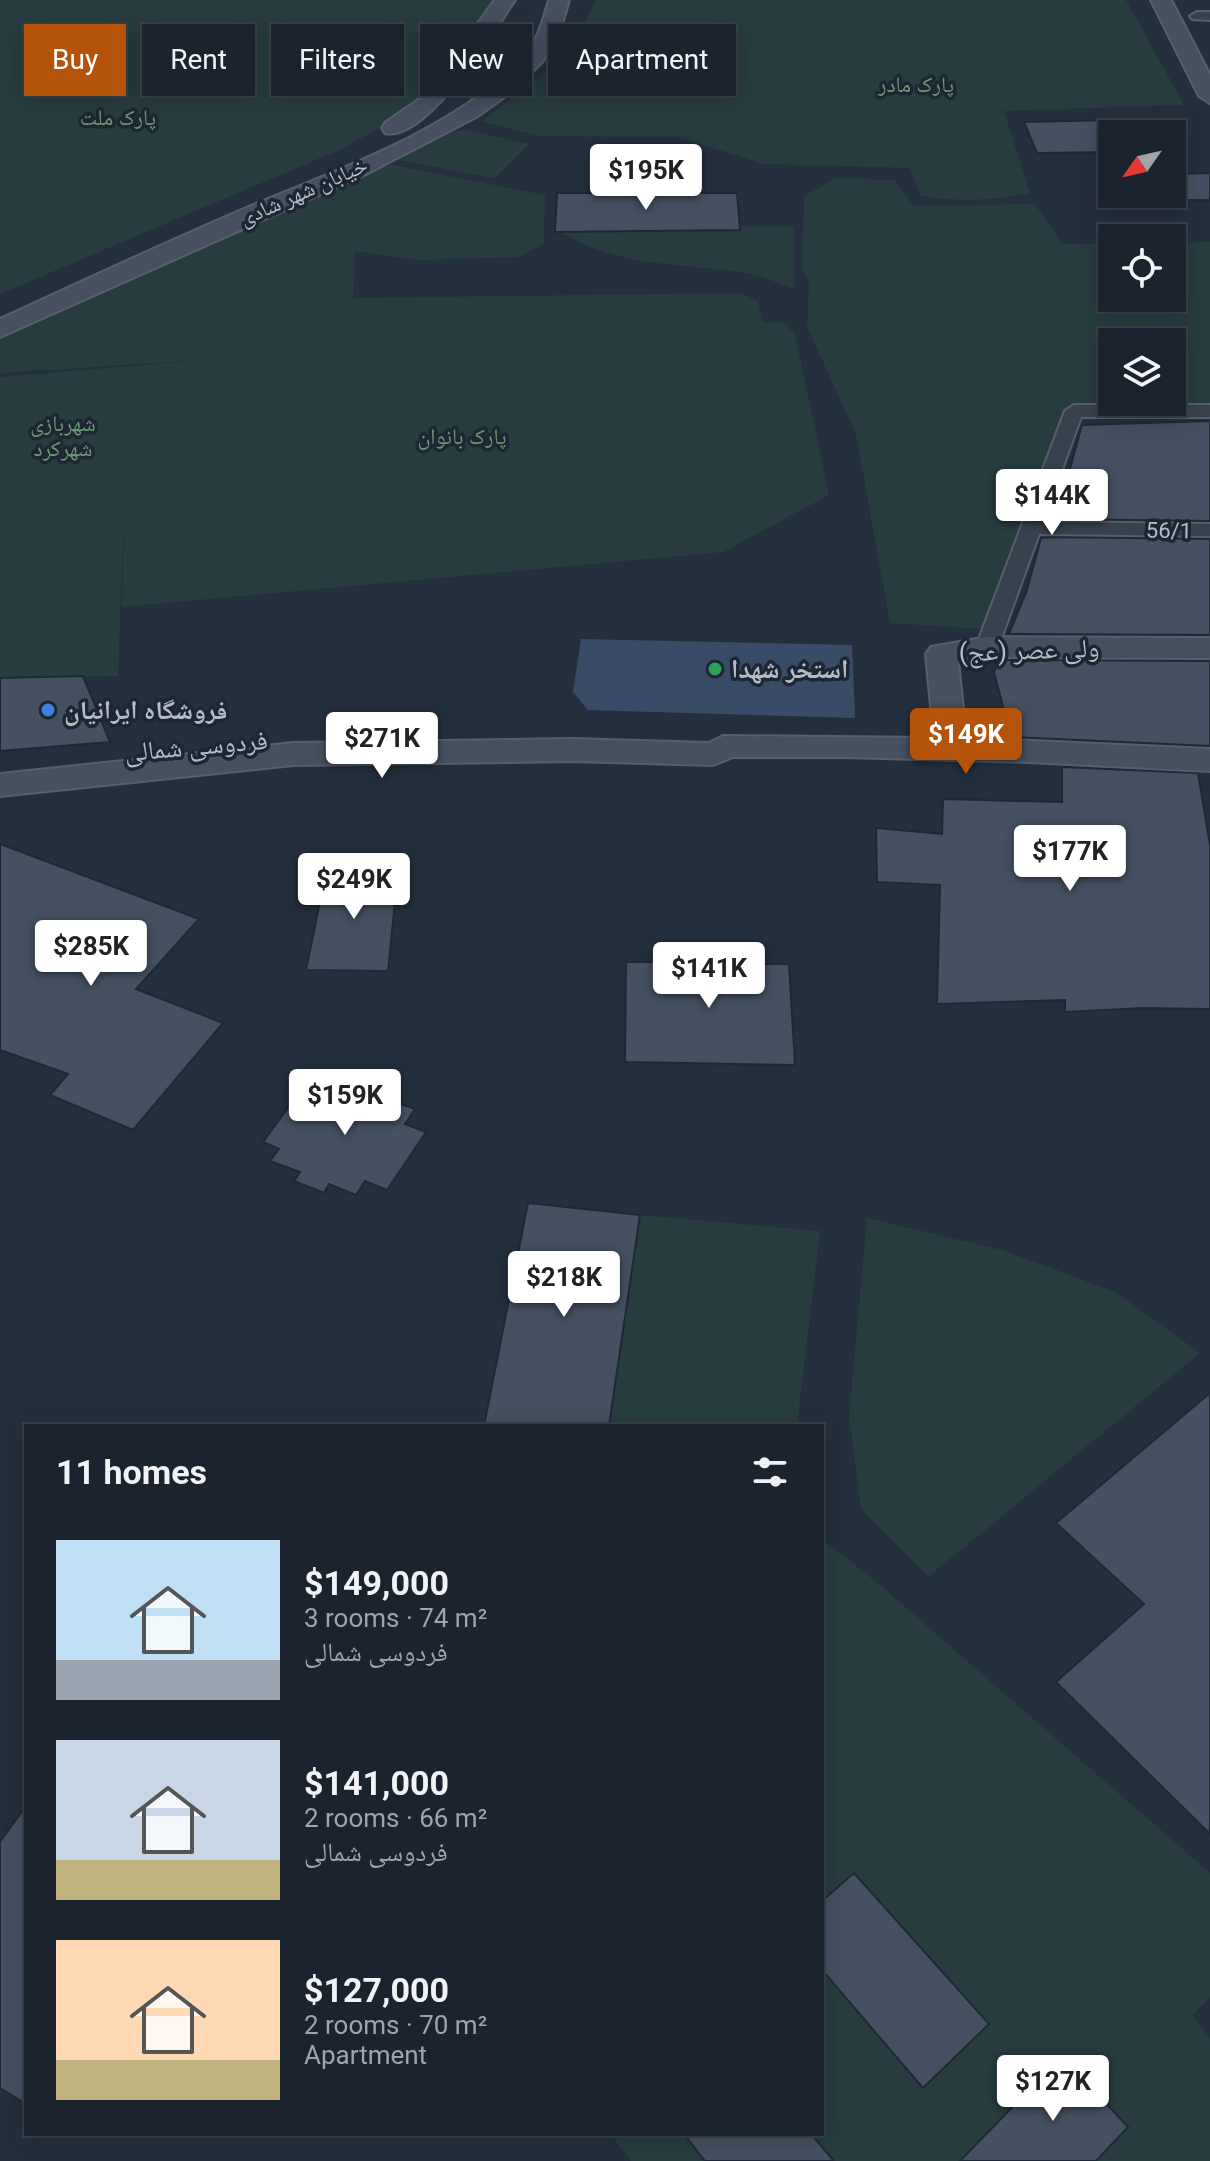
<!DOCTYPE html>
<html lang="en">
<head>
<meta charset="utf-8">
<style>
  :root { --surface:#1b232e; --page:#242b36; --text:#f1f3f6; --muted:#a0a4aa; --line:#39404a; --accent:#b45309 }
  body { margin:0; font-family:Roboto,"Noto Naskh Arabic",sans-serif; background:var(--page); color:var(--text); height:100vh; display:flex; flex-direction:column; font-size:30px; white-space:nowrap }
  * { box-sizing:border-box; margin:0 }
  p { font-size:26px; color:var(--muted) }
  .icon { flex:none; width:44px; height:44px; fill:none; stroke:currentColor; stroke-width:2; stroke-linecap:round; stroke-linejoin:round }
  .map { position:relative; flex:1; overflow:hidden }
  .details { position:absolute; left:24px; top:1424px; width:800px; height:712px; display:flex; flex-direction:column; background:var(--surface); border-radius:0px; box-shadow:0 4px 20px #0003,0 0 0 2px var(--line) }
  .details>* { flex:none }
  .banner { position:absolute; left:24px; top:24px; width:800px; height:72px; display:flex; gap:16px }
  .needle { width:52px; rotate:236deg }
  .buttons { position:absolute; left:1098px; top:120px; display:grid; gap:16px }
  .buttons a { display:grid; place-items:center; width:88px; height:88px; border-radius:0px; background:var(--surface); box-shadow:0 4px 20px #0003,0 0 0 2px var(--line); font-size:40px }
  .price { position:absolute; translate:-50% -68px; padding:0 18px; border-radius:8px; background:#fff; color:#222; font-size:26px; line-height:52px; filter:drop-shadow(0 2px 4px #0008) }
  .price::after { content:''; position:absolute; left:50%; top:48px; width:24px; height:18px; margin-left:-12px; background:inherit; clip-path:polygon(0 0,100% 0,50% 100%) }
  .price.active { background:var(--accent); color:#fff }
  ul { padding:0; list-style:none }
  li { display:flex; align-items:center; gap:24px; height:200px; padding:0 32px }
  li span { display:grid; place-items:center; flex:none; width:224px; height:160px; border-radius:0px; color:#555 }
  li>.icon { margin-inline-start:auto }
  span .icon { width:96px; height:96px; fill:#fffc; stroke-width:1 }
  li b { font-size:34px }
  h2 { display:flex; justify-content:space-between; align-items:center; height:96px; padding:0 32px; font-size:34px }
  .chip { padding:0 28px; border-radius:0px; background:var(--surface); box-shadow:0 4px 20px #0003,0 0 0 2px var(--line); font-size:28px; line-height:72px }
  .chip.active { background:var(--accent); color:#fff }
  .map>svg:first-child { display:block }
</style>
</head>
<body>
<div class="map">
<svg width="1210" height="2161" viewBox="0 0 1210 2161">
  <rect width="100%" height="100%" fill="#242f3e"/>
  <g fill="#263c3f" fill-rule="evenodd">
    <polygon points="0,0 499,0 410,112 337,151 0,294"/>
    <path d="M596 0H1126L1184 105 1004 111 1030 193C992 201 958 202 920 196L910 168 764 164 678 137 538 136 482 121 569 55Z"/>
    <polygon points="465,130 529,144 495,178 393,159 443,133"/>
    <polygon points="372,161 545,195 544,243 520,257 418,260 355,251 353,298 741,293 758,301 763,322 784,323 795,334 829,495 723,552 122,607 124,514 118,676 0,677 0,377 203,360 0,373 0,332"/>
    <path d="M836 178 894 180 914 206 1035 204 1062 244H1112V298H1172V242H1210V403L1069 407 982 629 890 623 856 434 807 327 809 284 802 267 804 196ZM1112 342H1172V402H1112Z"/>
    <path d="M794 226 795 289C778 283 759 275 741 272 677 263 611 267 556 228Z"/>
    <polygon points="640,1215 820,1231 797,1426 609,1426"/>
    <polygon points="867,1218 1002,1250 1115,1292 1200,1353 928,1577 861,1509 849,1417"/>
    <polygon points="822,1539 873,1579 1210,1873 1210,1997 1192,2015 1210,2038 1210,2161 631,2161 610,2134 822,2134"/>
  </g>
  <polygon fill="#394c67" points="581,639 852,645 855,718 588,710 573,692"/>
  <g fill="#455162" stroke="#1f2835" stroke-width="2">
    <polygon points="1112,120 1112,152 1037,153 1024,122"/>
    <polygon points="1210,173 1210,200 1172,200 1172,174"/>
    <polygon points="557,193 737,193 740,230 555,232"/>
    <polygon points="1210,421 1210,521 1056,519 1082,425"/>
    <polygon points="1051,537 1210,539 1210,635 1009,634 1027,590 1041,538"/>
    <polygon points="999,660 1210,661 1210,746 1011,737 994,672"/>
    <polygon points="83,676 110,742 0,751 0,678"/>
    <polygon points="1062,767 1198,773 1210,845 1210,1009 1143,1008 1065,1012 1065,1000 937,1004 940,885 877,882 876,828 942,834 943,799 1062,802"/>
    <polygon points="0,844 199,919 136,989 223,1023 133,1130 50,1095 68,1074 0,1050"/>
    <polygon points="327,868 398,872 388,971 306,970"/>
    <polygon points="662,952 762,953 762,964 789,964 795,1065 625,1062 626,962 662,962"/>
    <polygon points="331,1078 358,1088 365,1078 394,1088 387,1099 415,1109 405,1124 426,1132 387,1190 365,1181 356,1195 329,1184 324,1193 294,1181 300,1172 270,1161 279,1149 263,1142 304,1086 321,1092"/>
    <polygon points="528,1203 640,1215 609,1426 484,1426"/>
    <polygon points="1210,1393 1210,1834 1056,1682 1144,1604 1056,1523"/>
    <polygon points="26,1806 26,2104 0,2088 0,1842"/>
    <polygon points="854,1873 989,2024 923,2088 822,1970 822,1901"/>
    <polygon points="1062,2056 1128,2127 1096,2161 960,2161"/>
    <polygon points="684,2134 811,2134 834,2161 705,2161"/>
  </g>
  <g fill="none" stroke-linecap="round" stroke-linejoin="round">
    <g stroke="#565f6c" stroke-width="4">
      <g id="minor">
        <polygon points="1197,12 1210,12 1210,20 1192,19 1190,16"/>
        <polygon points="1074,405 1210,405 1210,417 1081,417 1043,522 1210,524 1210,536 1039,534 998,647 987,654 980,652 976,647 1065,411"/>
      </g>
    </g>
    <g stroke="#565f6c" stroke-width="4">
      <g id="secondary">
        <path d="M495 0H515C494 31 426 143 385 133L382 128 385 123 424 96Z"/>
        <path d="M549 0H569L559 35 542 62 510 93 478 116 366 174 0 337V319C81 282 162 244 244 209 338 169 447 134 521 60 537 44 543 21 549 0Z"/>
        <polygon points="1151,0 1171,0 1210,75 1210,103 1199,96"/>
        <polygon points="987,637 1210,638 1210,658 987,657 958,661 966,738 1210,749 1210,771 1028,762 845,757 733,757 713,765 572,761 293,765 0,796 0,774 293,743 572,739 709,743 723,736 934,738 926,654 931,647"/>
      </g>
    </g>
    <use href="#minor" fill="#38414e" fill-rule="evenodd"/>
    <use href="#secondary" fill="#465061" fill-rule="evenodd"/>
  </g>
  <circle fill="#2e9e5b" stroke="#1d2633" stroke-width="3" cx="715" cy="669" r="8"/>
  <circle fill="#3f7fe0" stroke="#1d2633" stroke-width="3" cx="48" cy="710" r="8"/>
  <g text-anchor="middle" stroke-width="7" stroke-linejoin="round" paint-order="stroke">
    <g font-size="22" fill="#6b9a76" stroke="#1d2633">
      <text x="916" y="92">پارک مادر</text>
      <text x="118" y="125">پارک ملت</text>
      <text x="63" y="431">شهربازی<tspan x="63" dy="25">شهرکرد</tspan></text>
      <text x="462" y="444">پارک بانوان</text>
    </g>
    <g font-size="22" fill="#b4bcc9" stroke="#1d2633">
      <text transform="translate(303 191) rotate(-24)" y="8">خیابان شهر شادی</text>
      <text transform="translate(1169 530) rotate(1)" y="8">56/1</text>
    </g>
    <g font-size="26" fill="#b4bcc9" stroke="#1d2633">
      <text transform="translate(1029 650) rotate(-2)" y="9">ولی عصر (عج)</text>
      <text transform="translate(196 746) rotate(-5)" y="9">فردوسی شمالی</text>
    </g>
    <g font-size="26" font-weight="bold" fill="#b4bcc9" stroke="#1d2633" text-anchor="start">
      <text x="731" y="678">استخر شهدا</text>
      <text x="64" y="719">فروشگاه ایرانیان</text>
    </g>
  </g>
</svg>
<div class="buttons">
<a><svg class="needle" viewBox="-14 -14 28 28"><path d="M0-13l5 13h-10z" fill="#e53935"/><path d="M0 13l5-13h-10z" fill="#a0a4aa"/></svg></a>
<a><svg class="icon" aria-label="locate" viewBox="0 0 24 24"><circle cx="12" cy="12" r="6"/><path d="M12 2v4M12 18v4M2 12h4M18 12h4"/></svg></a>
<a><svg class="icon" aria-label="layers" viewBox="0 0 24 24"><path d="M12 4l9 5-9 5-9-5zM3 14l9 5 9-5"/></svg></a>
</div>
<b class="price" style="left:646px;top:212px">$195K</b>
<b class="price" style="left:1052px;top:537px">$144K</b>
<b class="price active" style="left:966px;top:776px">$149K</b>
<b class="price" style="left:382px;top:780px">$271K</b>
<b class="price" style="left:1070px;top:893px">$177K</b>
<b class="price" style="left:354px;top:921px">$249K</b>
<b class="price" style="left:91px;top:988px">$285K</b>
<b class="price" style="left:709px;top:1010px">$141K</b>
<b class="price" style="left:345px;top:1137px">$159K</b>
<b class="price" style="left:564px;top:1319px">$218K</b>
<b class="price" style="left:1053px;top:2123px">$127K</b>
<div class="banner">
<a class="chip active">Buy</a>
<a class="chip">Rent</a>
<a class="chip">Filters</a>
<a class="chip">New</a>
<a class="chip">Apartment</a>
</div>
<section class="details">
<h2>11 homes<svg class="icon" aria-label="filters" viewBox="0 0 24 24"><path d="M4 7h16M4 17h16"/><circle cx="9" cy="7" r="2"/><circle cx="15" cy="17" r="2"/></svg></h2>
<ul>
<li><span style="background:linear-gradient(#bfe0f5 75%,#9aa5b1 0)"><svg class="icon" aria-label="home" viewBox="0 0 24 24"><path d="M3 11l9-7 9 7M6 9v11h12V9"/></svg></span><div><b>$149,000</b><p>3 rooms · 74 m²</p><p>فردوسی شمالی</p></div></li>
<li><span style="background:linear-gradient(#c9d6e8 75%,#c2b280 0)"><svg class="icon" aria-label="home" viewBox="0 0 24 24"><path d="M3 11l9-7 9 7M6 9v11h12V9"/></svg></span><div><b>$141,000</b><p>2 rooms · 66 m²</p><p>فردوسی شمالی</p></div></li>
<li><span style="background:linear-gradient(#ffd9b3 75%,#c2b280 0)"><svg class="icon" aria-label="home" viewBox="0 0 24 24"><path d="M3 11l9-7 9 7M6 9v11h12V9"/></svg></span><div><b>$127,000</b><p>2 rooms · 70 m²</p><p>Apartment</p></div></li>
</ul>
</section>
</div>
</body>
</html>
